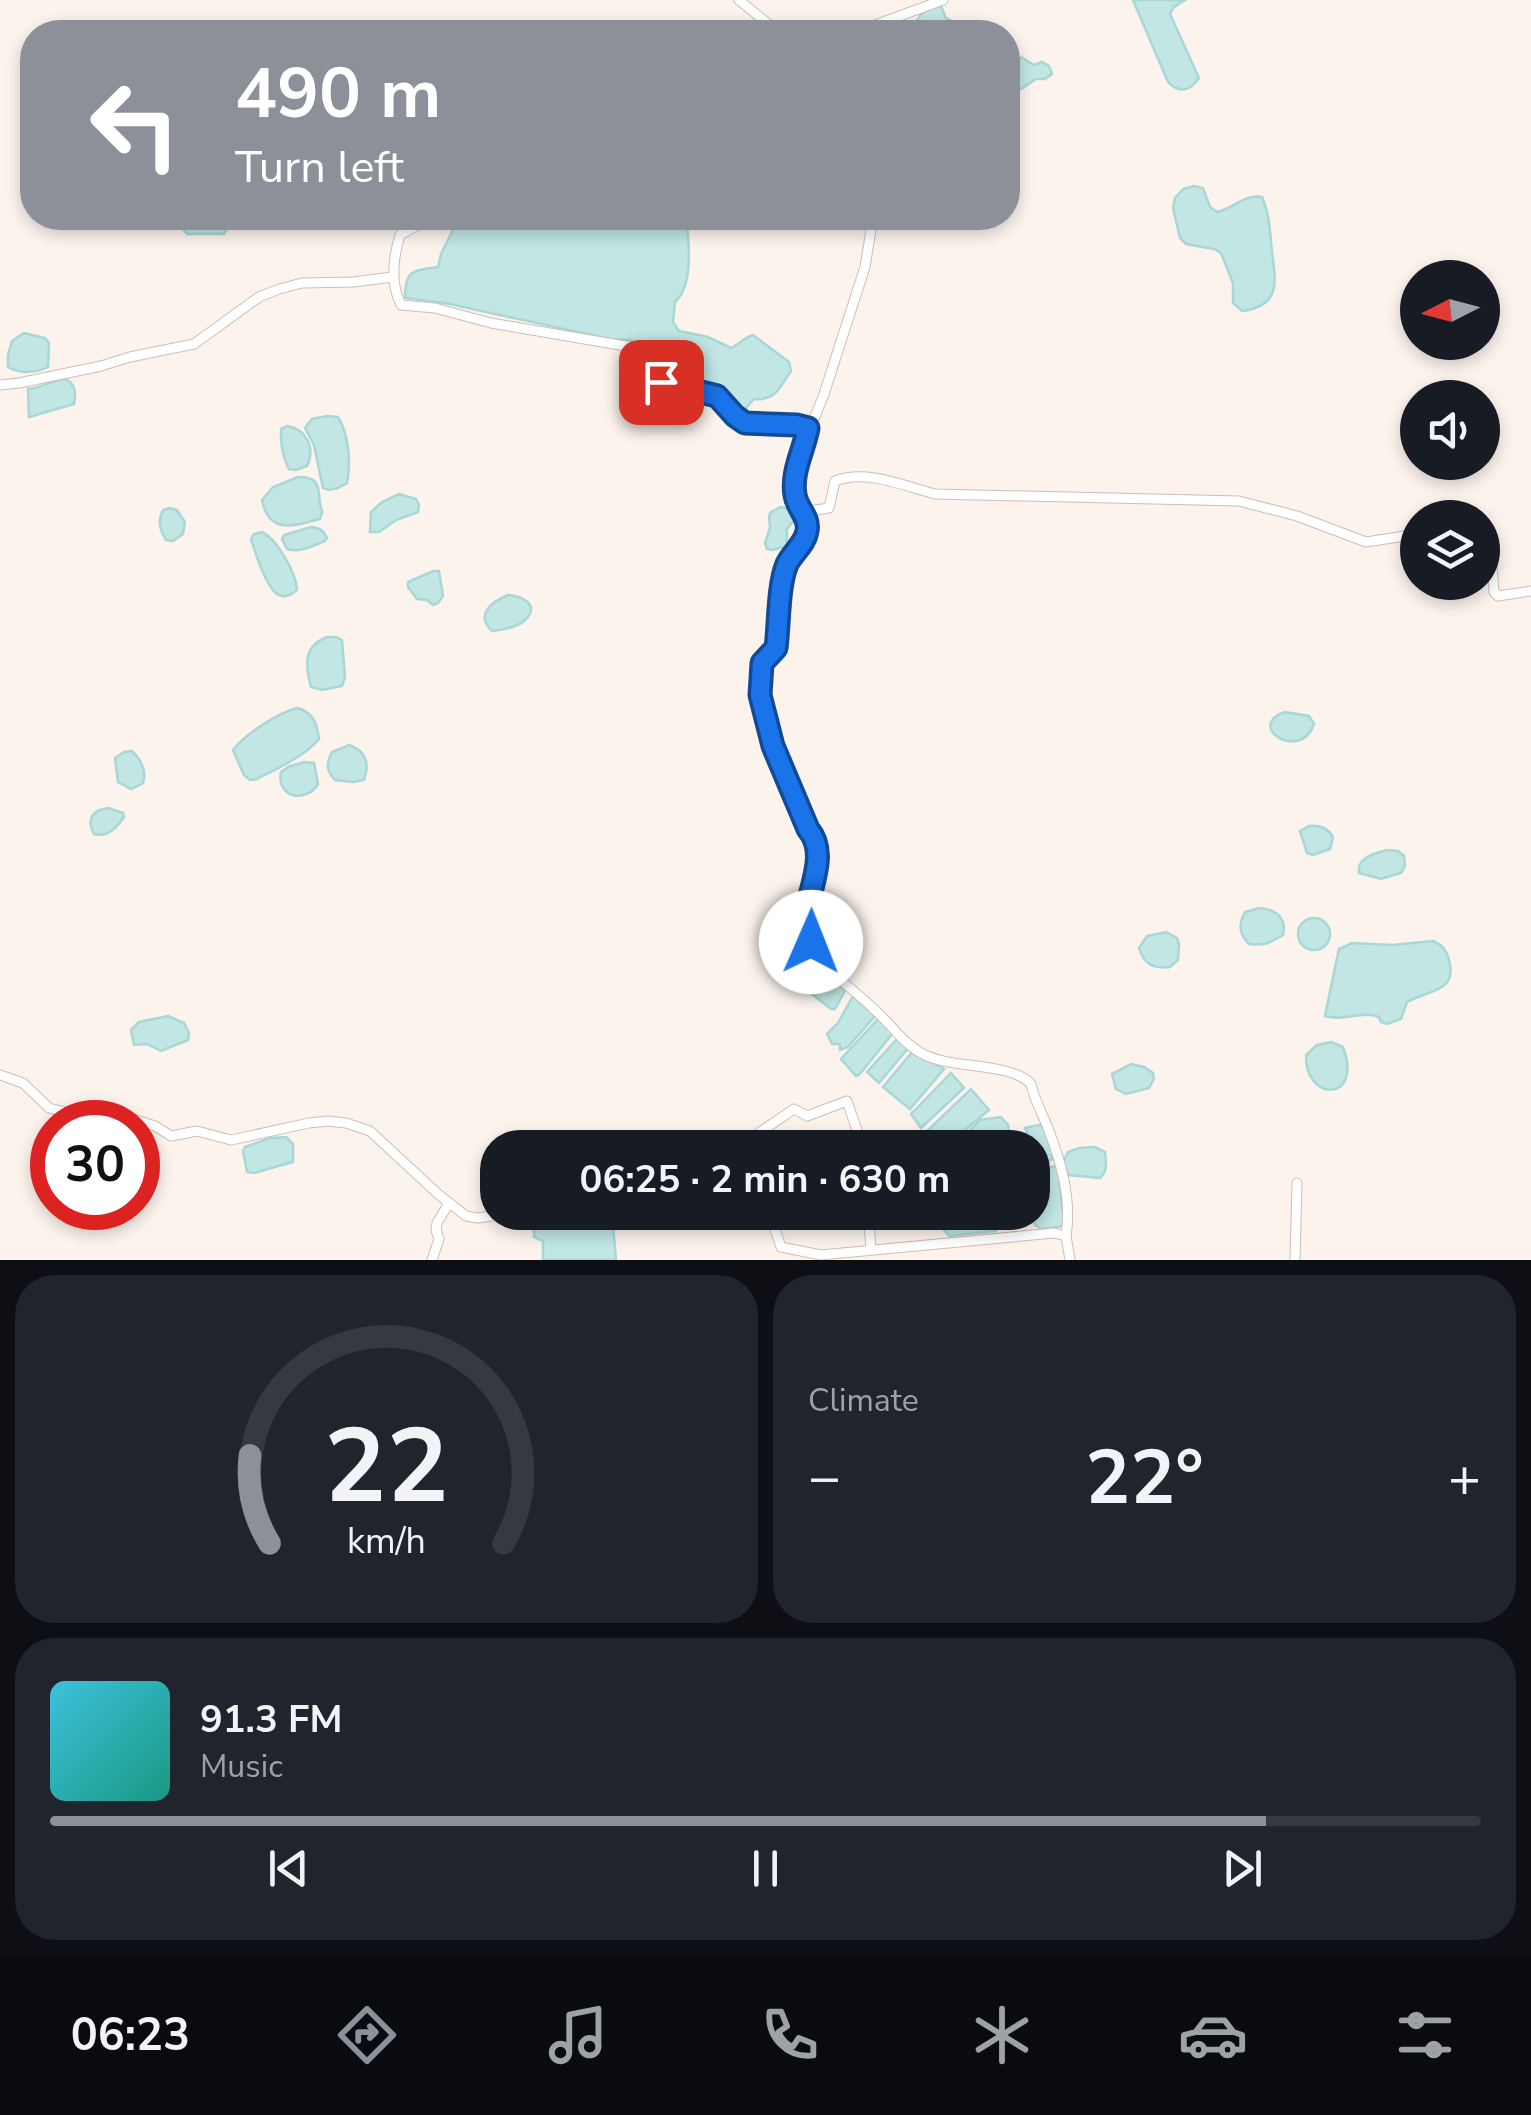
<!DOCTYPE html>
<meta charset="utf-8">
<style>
body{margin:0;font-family:"Nunito Sans",sans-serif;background:#20242c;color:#f1f3f6;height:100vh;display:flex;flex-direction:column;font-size:38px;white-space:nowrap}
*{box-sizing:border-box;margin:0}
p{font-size:32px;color:#9ea1a6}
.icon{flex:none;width:55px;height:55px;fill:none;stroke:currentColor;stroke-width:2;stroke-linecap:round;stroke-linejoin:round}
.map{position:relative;height:1260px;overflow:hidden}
.panel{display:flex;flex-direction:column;gap:15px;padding:15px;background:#0d0f14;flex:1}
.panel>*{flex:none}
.guide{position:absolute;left:20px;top:20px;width:1000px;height:210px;border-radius:40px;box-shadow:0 5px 15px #0003;background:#8c9099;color:#fff;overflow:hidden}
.needle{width:65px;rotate:264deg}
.controls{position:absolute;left:1400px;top:260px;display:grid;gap:20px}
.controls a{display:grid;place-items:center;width:100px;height:100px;border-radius:50%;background:#171b24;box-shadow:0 5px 15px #0003;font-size:50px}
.speed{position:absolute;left:30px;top:1100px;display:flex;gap:20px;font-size:50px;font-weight:700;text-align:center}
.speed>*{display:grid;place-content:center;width:130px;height:130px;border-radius:50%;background:#171b24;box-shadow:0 5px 15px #0003;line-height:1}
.speed .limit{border:15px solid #d22;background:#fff;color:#111}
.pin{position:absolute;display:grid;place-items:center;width:85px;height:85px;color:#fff;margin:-42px;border-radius:20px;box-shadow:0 5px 15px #0006}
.me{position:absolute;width:110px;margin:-55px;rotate:1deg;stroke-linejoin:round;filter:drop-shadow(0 0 8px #0008)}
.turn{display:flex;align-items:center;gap:35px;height:210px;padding:0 50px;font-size:45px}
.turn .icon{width:130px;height:130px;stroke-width:2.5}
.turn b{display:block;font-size:70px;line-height:85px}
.big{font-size:75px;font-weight:700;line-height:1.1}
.panel .card{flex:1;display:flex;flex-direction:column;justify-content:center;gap:15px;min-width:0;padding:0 35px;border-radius:40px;background:#20242c}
.panel .dial{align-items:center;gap:0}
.dial svg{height:260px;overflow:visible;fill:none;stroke:#363941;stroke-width:7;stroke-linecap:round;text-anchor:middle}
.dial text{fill:#f1f3f6;stroke:none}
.song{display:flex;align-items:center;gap:30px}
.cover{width:120px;height:120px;border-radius:15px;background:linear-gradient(135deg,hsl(190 70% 55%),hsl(170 70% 35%))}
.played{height:10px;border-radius:5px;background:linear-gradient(90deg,#8c9099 85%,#363941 85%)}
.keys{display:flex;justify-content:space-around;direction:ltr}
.heat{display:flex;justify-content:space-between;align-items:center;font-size:55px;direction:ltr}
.panel .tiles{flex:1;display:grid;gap:15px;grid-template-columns:1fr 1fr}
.card:last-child{grid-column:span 2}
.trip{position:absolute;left:480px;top:1130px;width:570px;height:100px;border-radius:40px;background:#171b24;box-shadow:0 5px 15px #0003;font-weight:700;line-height:100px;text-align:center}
.tab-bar{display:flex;height:160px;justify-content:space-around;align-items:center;background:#090b0e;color:#9ea1a6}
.tab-bar .icon{width:70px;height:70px}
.tab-bar .current{color:#8c9099}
.tab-bar b{font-size:45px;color:#f1f3f6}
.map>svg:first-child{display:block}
.water{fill:#c1e6e4;stroke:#a8d7d6;stroke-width:2.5}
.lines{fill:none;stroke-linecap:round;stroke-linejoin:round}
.minor-casing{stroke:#d1bcb4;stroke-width:11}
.minor{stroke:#fff;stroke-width:9}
.route-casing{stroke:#114b97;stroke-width:25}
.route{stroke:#1a73e8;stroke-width:18}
</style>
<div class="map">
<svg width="1531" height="1260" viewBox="0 0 1531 1260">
<rect width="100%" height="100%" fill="#fcf3ed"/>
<g class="water">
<path d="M 1133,0 L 1185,0 L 1174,7 L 1170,14 L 1199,78 C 1190,91 1180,94 1168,82 Z"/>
<path d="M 941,6 L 946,18 L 954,22 L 955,32 L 920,32 L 916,22 C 922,11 929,7 941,6 Z"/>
<path d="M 1021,57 L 1034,65 L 1042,62 L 1049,66 L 1052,74 L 1045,79 L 1036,79 L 1021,89 L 1013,86 L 1008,82 L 1008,72 Z"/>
<path d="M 1194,186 L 1203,188 L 1210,207 L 1217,212 C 1235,208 1243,194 1262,197 C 1270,215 1270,234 1272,252 C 1276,282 1281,306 1242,311 L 1233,303 L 1233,283 L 1221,253 L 1214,249 L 1186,244 L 1180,238 L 1173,208 L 1175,198 L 1183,189 Z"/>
<path d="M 181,218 L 229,218 L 229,226 L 224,234 L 187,234 L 181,227 Z"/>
<path d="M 459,218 L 686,218 C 689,241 694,285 675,302 L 673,322 L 679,331 L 708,337 L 731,348 C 739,344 745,337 753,335 L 789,362 L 791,371 C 780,387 776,401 754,399 L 740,415 C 733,409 731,402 724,396 C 712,385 662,374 644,372 L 637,358 L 636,344 L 631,340 L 610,339 L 445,303 L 405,298 C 405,269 413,271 438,267 L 441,254 Z"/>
<path d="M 24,333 L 45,338 L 49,343 L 48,367 C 36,373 19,374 8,367 L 8,355 L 12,341 Z"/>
<path d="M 65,379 C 76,384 76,393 74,404 L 29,417 L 28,389 C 42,388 51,380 65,379 Z"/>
<path d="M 327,416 L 338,417 C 349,435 351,462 347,483 L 338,488 L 329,490 L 323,488 L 314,445 L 305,428 L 312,419 Z"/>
<path d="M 287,426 C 306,429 316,448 307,466 L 296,470 L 289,469 C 283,458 280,442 281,429 Z"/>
<path d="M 298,477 C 320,477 318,486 320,503 C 322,517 324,506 320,519 C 294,526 269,535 262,500 L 273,487 Z"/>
<path d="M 399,494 L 416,499 L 419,505 L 418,512 L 396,520 L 379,532 L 370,532 L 371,512 L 382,502 Z"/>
<path d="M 781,507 L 795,510 L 796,518 L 787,529 L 787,546 L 773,550 L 767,549 L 765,543 L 770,528 L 769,516 L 771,512 Z"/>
<path d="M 169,508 L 177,510 L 185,522 L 183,534 L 173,541 L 166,540 C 160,530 157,521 163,510 Z"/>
<path d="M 311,527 C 320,528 323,530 327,538 L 325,541 C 313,546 300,553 287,549 L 282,539 L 284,535 Z"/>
<path d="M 262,532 C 277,539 296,573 297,590 C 293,593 289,597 282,596 C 268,595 255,552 251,539 L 254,534 Z"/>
<path d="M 433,571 L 439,571 L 443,596 L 438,603 L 433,605 L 427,600 L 417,599 L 408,587 L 408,582 Z"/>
<path d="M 508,595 C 522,596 541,605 525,620 C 517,628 502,630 492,631 C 475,615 491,602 508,595 Z"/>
<path d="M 327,637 L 336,637 L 342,640 L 345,677 L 342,686 L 322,690 L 311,687 C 305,666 303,646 327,637 Z"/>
<path d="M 297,708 C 313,712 317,723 319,739 C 305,756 278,768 257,779 L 250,780 L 244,775 L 233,750 C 245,734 278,713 297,708 Z"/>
<path d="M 1285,712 L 1309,716 L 1314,724 C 1301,763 1244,726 1285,712 Z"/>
<path d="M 349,745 C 366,751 370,764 364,780 L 353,782 L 335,780 C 326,771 326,763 332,752 Z"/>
<path d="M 132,751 C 141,760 147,771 143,783 L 131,789 L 118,782 L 115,758 L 124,752 Z"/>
<path d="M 304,762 L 314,763 L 318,784 C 307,803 276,799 281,772 L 288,767 Z"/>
<path d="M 108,808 L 123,813 L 124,817 C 117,827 108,838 94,834 C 86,819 92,810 108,808 Z"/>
<path d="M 1309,826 C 1320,825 1328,828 1333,837 L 1330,849 L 1313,855 L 1307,853 L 1300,831 Z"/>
<path d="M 1387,850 L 1398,851 L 1404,856 L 1405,866 L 1401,873 L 1381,879 L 1359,873 C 1356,858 1375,853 1387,850 Z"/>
<path d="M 1259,908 C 1275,909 1287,917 1283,935 C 1270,943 1264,946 1249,944 C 1239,933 1238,925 1245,912 Z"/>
<circle cx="1314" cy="934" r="16"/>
<path d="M 1166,932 L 1177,938 L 1179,944 L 1178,960 L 1170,967 C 1152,969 1144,964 1139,948 L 1147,936 Z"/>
<path d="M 1433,941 C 1442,945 1446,949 1449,960 C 1458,993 1427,990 1407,1002 L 1401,1019 L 1387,1024 L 1381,1022 L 1379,1017 C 1362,1010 1343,1022 1325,1016 L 1337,958 L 1339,949 L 1352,943 L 1392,945 Z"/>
<path d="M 821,970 L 847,987 L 835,1009 L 831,1009 L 803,987 L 808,973 Z"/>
<path d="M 853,996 L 875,1016 L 848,1047 L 840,1050 L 840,1044 L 832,1044 L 827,1034 L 838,1023 Z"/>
<path d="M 168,1016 L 184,1023 L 189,1033 L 188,1040 L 161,1051 L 147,1044 L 134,1045 L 131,1030 L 139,1022 Z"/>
<path d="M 879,1018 L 893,1033 L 859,1075 L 856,1076 L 841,1059 Z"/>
<path d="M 898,1038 L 909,1047 L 879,1083 L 867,1072 Z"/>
<path d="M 1331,1042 L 1343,1047 C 1364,1102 1305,1103 1306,1055 L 1317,1045 Z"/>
<path d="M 914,1050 L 944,1069 L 910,1109 L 883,1087 Z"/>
<path d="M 1131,1064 L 1144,1067 L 1153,1073 L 1154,1079 L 1149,1088 L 1126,1094 L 1116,1089 L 1112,1074 Z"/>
<path d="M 951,1073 L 964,1088 L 921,1128 L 911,1114 Z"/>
<path d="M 971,1089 L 989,1110 L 944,1147 C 933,1148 931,1140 927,1131 Z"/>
<path d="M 1001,1117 L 1008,1125 L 1009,1133 C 999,1149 983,1148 965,1147 L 963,1137 L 980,1120 Z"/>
<path d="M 1039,1125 L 1047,1128 L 1054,1151 L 1052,1155 L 1053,1159 L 1033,1166 L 1032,1148 L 1025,1147 L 1024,1138 L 1027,1132 L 1025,1128 Z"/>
<path d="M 286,1137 L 293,1144 L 293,1162 L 254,1173 L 247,1172 L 243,1151 L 245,1147 L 270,1138 Z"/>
<path d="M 1095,1147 L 1105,1152 C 1106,1162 1108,1171 1100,1178 L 1068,1175 L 1063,1162 L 1068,1152 L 1079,1148 Z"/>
<path d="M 1058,1165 L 1062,1207 L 1066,1222 L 1063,1226 L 1041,1229 L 1035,1225 L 1034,1221 L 1038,1214 L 1034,1172 Z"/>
<path d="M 534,1213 L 612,1213 L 616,1260 L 543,1260 L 543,1241 L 534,1237 Z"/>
<path d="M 942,1213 L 992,1213 L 996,1231 L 949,1236 L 943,1229 Z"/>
</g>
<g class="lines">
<defs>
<g id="minor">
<path d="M 739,0 L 778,32"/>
<path d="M 856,32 L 943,0"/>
<path d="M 430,218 L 400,235 C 393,258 390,283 401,305 L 435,308 L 491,323 L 631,347 L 633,374 L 717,397 L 735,416 L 745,423 L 796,425 L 809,428"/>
<path d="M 873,218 L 865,267 L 824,394 C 813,425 794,455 794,489 C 795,505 810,516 807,532 C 805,544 792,552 787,564 C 778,586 779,625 776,648 L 762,663 L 760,695 L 773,746 L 808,829 C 834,861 796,904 808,938 C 822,950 826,953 830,972 C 851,988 871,1005 889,1024 C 900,1036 910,1048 925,1055 C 953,1069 1010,1062 1031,1084 C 1034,1099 1042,1113 1048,1128 C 1061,1162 1072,1200 1066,1236"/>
<path d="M 0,385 L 19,383 L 101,366 L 130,357 L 194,344 L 259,297 L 279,289 L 302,283 L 353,282 L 393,277"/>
<path d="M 802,512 L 829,508 L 835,481 C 868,469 903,486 935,494 L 1239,501 L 1297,516 L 1366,542 L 1418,534"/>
<path d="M 1482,524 L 1489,528 L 1494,592 L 1498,596 L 1531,591"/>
<path d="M 0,1075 L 23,1083 L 49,1108 L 98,1120 L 130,1118 L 155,1126 L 171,1136 L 197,1131 L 231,1140 L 309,1123 L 328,1121 L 346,1123 L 370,1131 L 438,1194 L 466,1216 L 478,1218 L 518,1212"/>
<path d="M 743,1148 L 744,1143 L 794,1109 L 807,1116 L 847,1101 L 858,1133 L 860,1148"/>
<path d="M 769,1212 L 781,1247 L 821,1255 L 1054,1233 L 1066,1236 L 1070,1260"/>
<path d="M 868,1212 L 871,1249"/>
<path d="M 432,1260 L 439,1239 L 436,1230 L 437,1223 L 449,1203"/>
<path d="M 1295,1260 L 1297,1183"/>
</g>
</defs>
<use href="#minor" class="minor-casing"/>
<use href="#minor" class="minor"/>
</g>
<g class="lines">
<defs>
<path id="route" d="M 661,382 L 717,396 L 735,416 L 745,423 L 796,425 L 808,428 C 804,450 791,472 795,495 C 797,509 810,517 807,531 C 805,544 793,552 787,564 C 778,585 779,625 776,648 L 762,663 L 760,695 L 773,746 L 808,829 C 836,862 791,911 811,942"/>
</defs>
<use href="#route" class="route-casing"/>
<use href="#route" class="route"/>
</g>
</svg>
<div class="controls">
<a><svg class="needle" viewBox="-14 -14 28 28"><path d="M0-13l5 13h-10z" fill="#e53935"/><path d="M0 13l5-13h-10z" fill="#9ea1a6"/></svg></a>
<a><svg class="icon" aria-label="sound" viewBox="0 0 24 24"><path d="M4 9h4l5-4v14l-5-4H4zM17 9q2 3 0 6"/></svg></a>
<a><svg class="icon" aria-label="layers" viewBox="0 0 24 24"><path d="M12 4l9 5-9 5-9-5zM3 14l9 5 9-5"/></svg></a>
</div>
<div class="speed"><div class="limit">30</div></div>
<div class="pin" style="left:661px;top:382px;background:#d93025"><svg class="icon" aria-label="arrive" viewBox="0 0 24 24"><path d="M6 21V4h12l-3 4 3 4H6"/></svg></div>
<svg class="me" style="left:811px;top:942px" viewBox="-20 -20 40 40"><circle r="19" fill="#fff"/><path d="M0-13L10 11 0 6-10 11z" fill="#1a73e8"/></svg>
<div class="trip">06:25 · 2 min · 630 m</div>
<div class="guide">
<div class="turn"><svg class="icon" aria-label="left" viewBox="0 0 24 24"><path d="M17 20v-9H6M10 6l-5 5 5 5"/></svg><div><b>490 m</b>Turn left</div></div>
</div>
</div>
<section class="panel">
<div class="tiles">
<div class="card dial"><svg viewBox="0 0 100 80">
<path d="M14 69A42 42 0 1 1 86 69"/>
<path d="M14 69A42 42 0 0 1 8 42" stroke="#8c9099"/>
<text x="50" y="56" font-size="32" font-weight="700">22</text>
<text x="50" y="72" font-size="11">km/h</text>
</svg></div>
<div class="card"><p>Climate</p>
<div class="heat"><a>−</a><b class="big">22°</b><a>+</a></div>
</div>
<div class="card">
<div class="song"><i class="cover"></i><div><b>91.3 FM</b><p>Music</p></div></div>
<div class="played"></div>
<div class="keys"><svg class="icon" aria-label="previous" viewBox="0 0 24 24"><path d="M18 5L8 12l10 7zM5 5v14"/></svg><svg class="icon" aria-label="pause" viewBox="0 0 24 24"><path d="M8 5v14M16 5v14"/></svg><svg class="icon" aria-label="next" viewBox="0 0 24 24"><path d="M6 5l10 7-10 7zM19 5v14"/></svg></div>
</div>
</div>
</section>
<nav class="tab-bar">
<b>06:23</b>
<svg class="icon current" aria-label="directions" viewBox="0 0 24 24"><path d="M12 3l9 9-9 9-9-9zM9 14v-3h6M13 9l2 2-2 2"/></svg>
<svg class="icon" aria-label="music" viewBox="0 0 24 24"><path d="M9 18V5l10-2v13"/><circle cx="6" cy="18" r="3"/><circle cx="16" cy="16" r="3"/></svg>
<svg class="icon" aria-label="phone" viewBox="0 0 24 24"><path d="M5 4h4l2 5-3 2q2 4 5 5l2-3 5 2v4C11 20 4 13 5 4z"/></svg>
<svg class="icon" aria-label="climate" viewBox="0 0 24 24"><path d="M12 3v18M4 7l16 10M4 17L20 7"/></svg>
<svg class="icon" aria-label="car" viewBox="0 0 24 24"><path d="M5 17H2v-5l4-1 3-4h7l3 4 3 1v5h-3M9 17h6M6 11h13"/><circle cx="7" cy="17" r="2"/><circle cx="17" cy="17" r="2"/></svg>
<svg class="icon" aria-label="filters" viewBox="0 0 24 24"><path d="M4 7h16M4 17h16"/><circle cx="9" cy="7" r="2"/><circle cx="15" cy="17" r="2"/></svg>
</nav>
